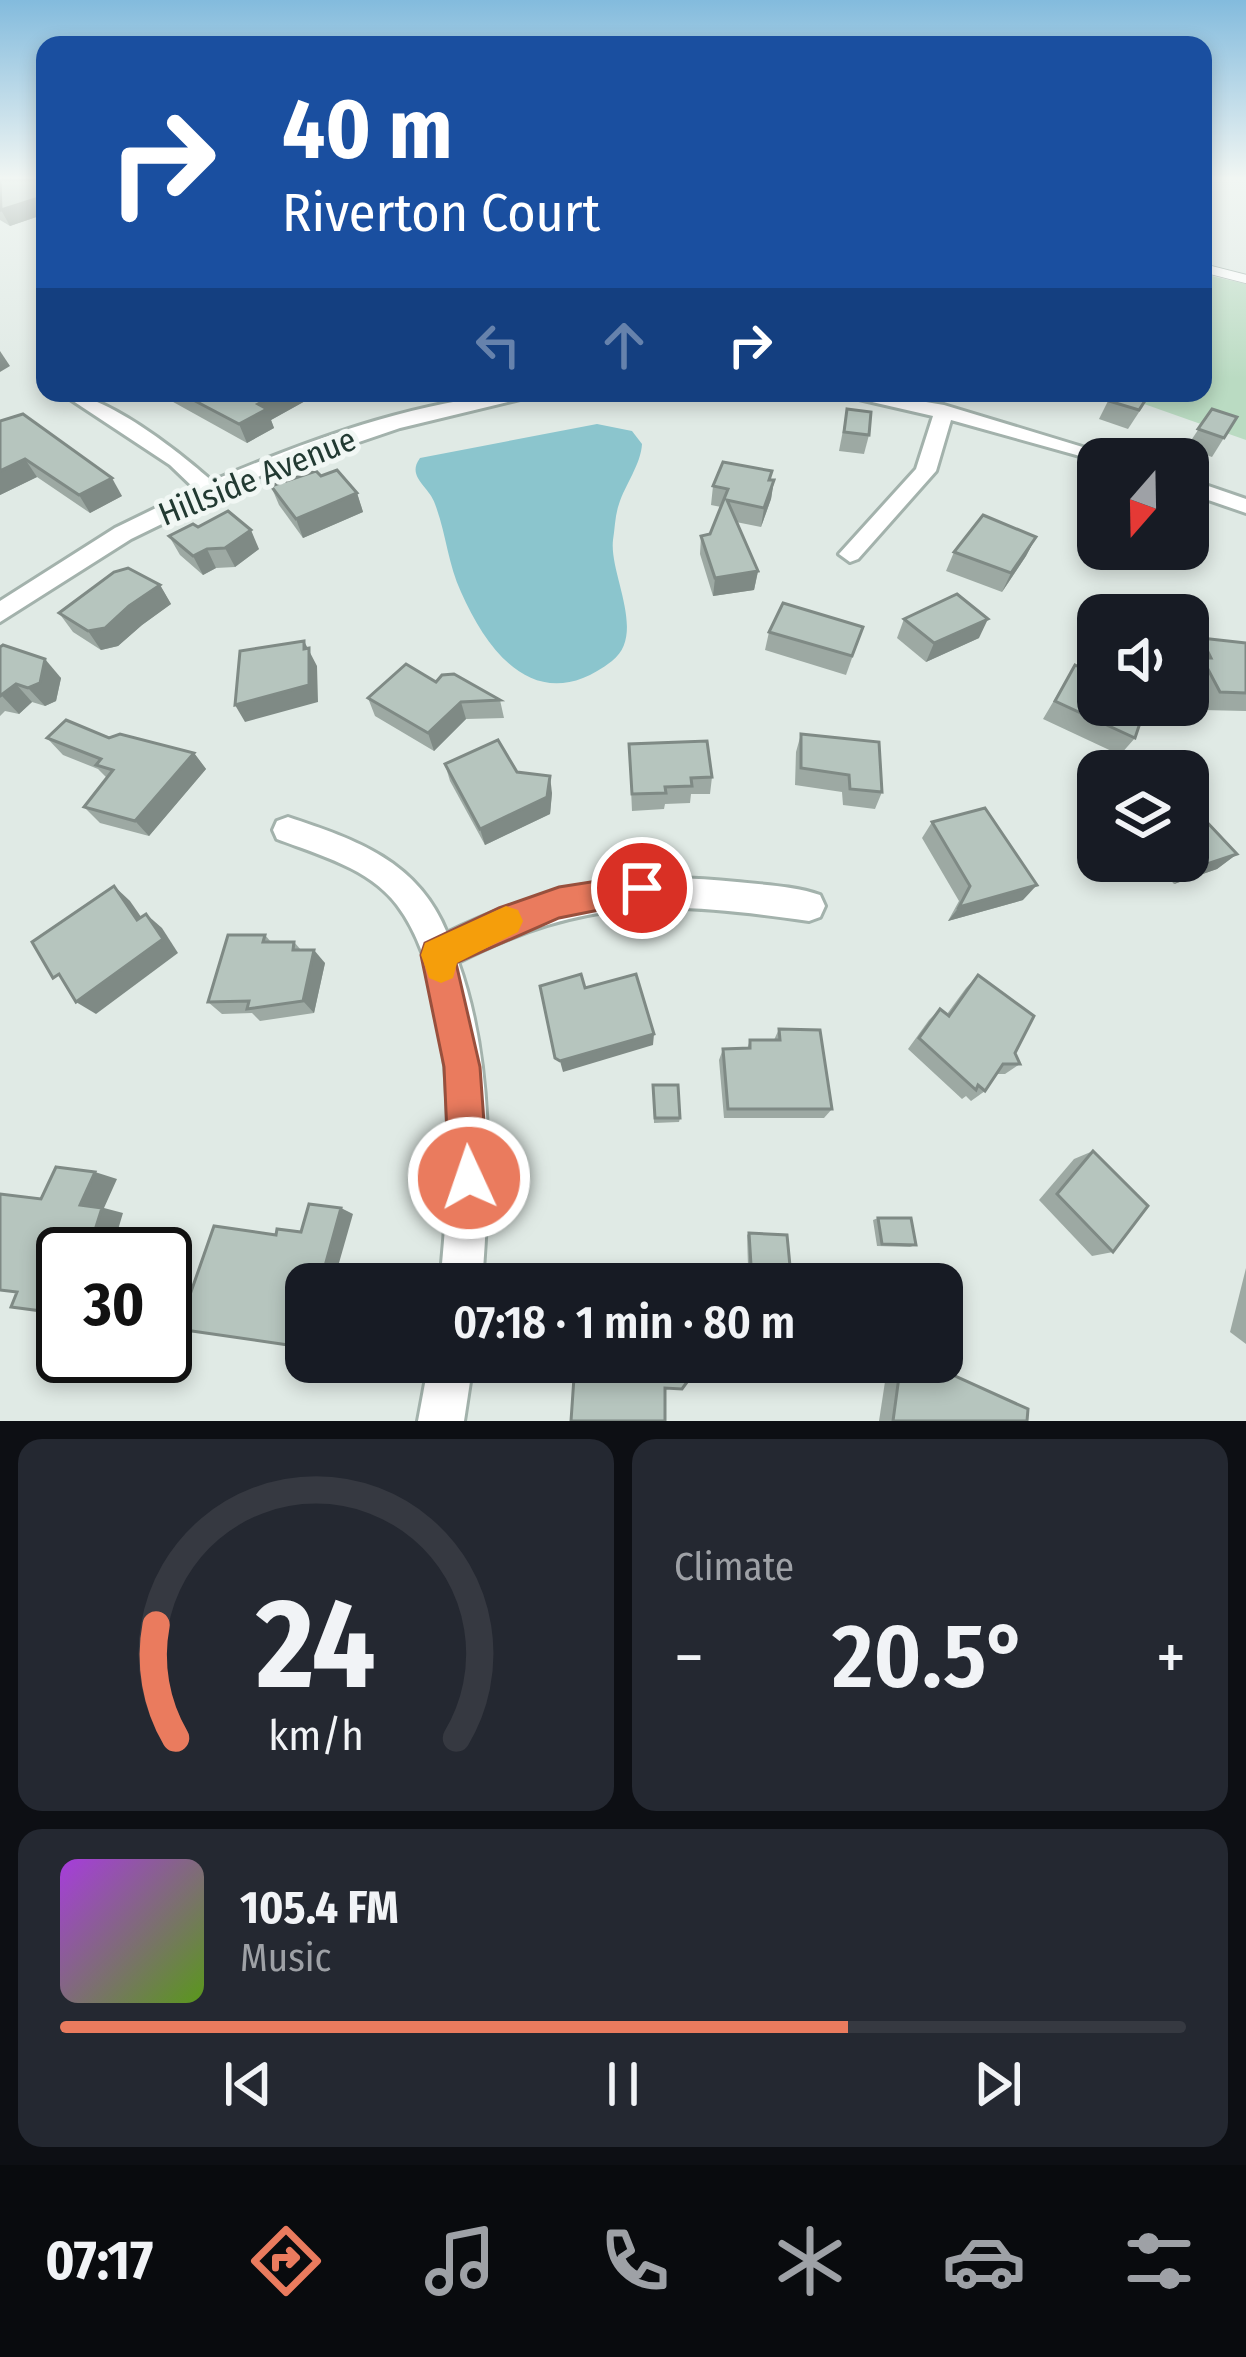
<!DOCTYPE html>
<meta charset="utf-8">
<style>
body{margin:0;font-family:"Fira Sans Condensed",sans-serif;background:#242831;color:#f1f3f6;height:100vh;display:flex;flex-direction:column;font-size:45px;white-space:nowrap}
*{box-sizing:border-box;margin:0}
p{font-size:39px;color:#9ea1a6}
.icon{flex:none;width:66px;height:66px;fill:none;stroke:currentColor;stroke-width:2;stroke-linecap:round;stroke-linejoin:round}
.map{position:relative;height:1421px;overflow:hidden}
.panel{display:flex;flex-direction:column;gap:18px;padding:18px;background:#0d0f14;flex:1}
.panel>*{flex:none}
.banner{position:absolute;left:36px;top:36px;width:1176px;height:366px;border-radius:24px;box-shadow:0 6px 18px #0003;background:#1a4fa0;color:#fff;overflow:hidden}
.needle{width:78px;rotate:200deg}
.fabs{position:absolute;left:1077px;top:438px;display:grid;gap:24px}
.fabs a{display:grid;place-items:center;width:132px;height:132px;border-radius:24px;background:#171b24;box-shadow:0 6px 18px #0003;font-size:60px}
.speed{position:absolute;left:36px;top:1227px;display:flex;gap:24px;font-size:60px;font-weight:700;text-align:center}
.speed>*{display:grid;place-content:center;width:156px;height:156px;border-radius:50%;background:#171b24;box-shadow:0 6px 18px #0003;line-height:1}
.speed .limit{border:6px solid #111;border-radius:18px;background:#fff;color:#111}
.pin{position:absolute;display:grid;place-items:center;width:102px;height:102px;color:#fff;margin:-51px;border:6px solid #fff;border-radius:50%;box-shadow:0 3px 12px #0007}
.me{position:absolute;width:132px;margin:-66px;rotate:357deg;stroke-linejoin:round;filter:drop-shadow(0 0 9px #0008)}
.turn{display:flex;align-items:center;gap:42px;height:252px;padding:0 48px;font-size:54px}
.turn .icon{width:156px;height:156px;stroke-width:2.5}
.turn b{display:block;font-size:84px;line-height:102px}
.lanes{display:flex;align-items:center;height:114px;padding:0 48px;background:#0003;justify-content:center;gap:60px;direction:ltr}
.lanes .off{opacity:.35}
.big{font-size:90px;font-weight:600;line-height:1.1}
.panel .tile{flex:1;display:flex;flex-direction:column;justify-content:center;gap:18px;min-width:0;padding:0 42px;border-radius:24px;background:#242831}
.panel .dial{align-items:center;gap:0}
.dial svg{height:312px;overflow:visible;fill:none;stroke:#363941;stroke-width:7;stroke-linecap:round;text-anchor:middle}
.dial text{fill:#f1f3f6;stroke:none}
.song{display:flex;align-items:center;gap:36px}
.cover{width:144px;height:144px;border-radius:18px;background:linear-gradient(135deg,hsl(280 70% 55%),hsl(90 70% 35%))}
.played{height:12px;border-radius:6px;background:linear-gradient(90deg,#ea7b5e 70%,#363941 70%)}
.keys{display:flex;justify-content:space-around;direction:ltr}
.heat{display:flex;justify-content:space-between;align-items:center;font-size:66px;direction:ltr}
.panel .tiles{flex:1;display:grid;gap:18px;grid-template-columns:1fr 1fr}
.tile:last-child{grid-column:span 2}
.trip{position:absolute;left:285px;top:1263px;width:678px;height:120px;border-radius:24px;background:#171b24;box-shadow:0 6px 18px #0003;font-weight:600;line-height:120px;text-align:center}
.dock{display:flex;height:192px;justify-content:space-around;align-items:center;background:#090b0e;color:#9ea1a6}
.dock .icon{width:84px;height:84px}
.dock .selected{color:#ea7b5e}
.dock b{font-size:54px;color:#f1f3f6}
.map>svg:first-child{display:block}
.green{fill:#badbc2}
.water{fill:#8bc5cd}
.lines{fill:none;stroke-linecap:round;stroke-linejoin:round}
.service-casing{stroke:#a3b2ac;stroke-width:10}
.minor-casing{stroke:#a3b2ac;stroke-width:6}
.service{stroke:#fff;stroke-width:8}
.minor{fill:#fff;fill-rule:evenodd}
.wall{fill:#9da9a3}
.shaded-wall{fill:#7f8a85}
.building{fill:#b6c5be;stroke:#7f8a85;stroke-width:3}
.route{fill:#ea7b5e;stroke:#98503d;stroke-width:3}
.slow{fill:#f59e0b}
.labels{text-anchor:middle;stroke-width:10;stroke-linejoin:round;paint-order:stroke}
.far-street-label{font-size:33px;fill:#223a32;stroke:#f1f7f4}
</style>
<div class="map">
<svg width="1246" height="1421" viewBox="0 0 1246 1421">
<rect width="100%" height="100%" fill="#e0eae5"/>
<path class="green" d="M 1203,274 L 1246,284 L 1246,440 L 1113,393 L 1203,393 Z"/>
<path class="water" d="M 597,424 L 632,431 L 642,444 C 641,464 625,485 619,504 C 615,515 615,528 613,540 C 609,574 647,634 612,661 C 540,717 490,658 461,592 C 448,564 446,533 435,504 C 429,486 406,477 420,458 Z"/>
<g class="lines">
<defs>
<path id="service" d="M 1203,268 L 1246,279"/>
<g id="minor">
<path d="M 61,393 C 105,393 178,451 212,481 C 314,438 433,393 545,393 L 400,428 L 262,475 L 131,539 L 0,622 L 0,601 L 115,528 L 195,489 L 170,465 Z"/>
<path d="M 833,393 L 872,393 L 944,405 L 1122,459 L 1098,461 L 951,420 L 936,471 L 858,559 L 850,562 L 839,554 L 916,469 L 933,416 Z"/>
<path d="M 1188,479 L 1246,499 L 1246,513 L 1188,493 Z"/>
<path d="M 288,817 C 357,840 418,861 447,933 C 542,886 632,870 737,882 C 764,885 795,886 820,895 L 825,906 L 820,917 L 809,921 C 669,901 587,896 458,962 C 494,1062 490,1180 482,1284 L 440,1284 C 451,1182 461,989 397,905 C 369,868 319,855 277,839 L 273,830 L 277,821 Z"/>
<path d="M 429,1362 L 473,1362 L 464,1421 L 418,1421 Z"/>
</g>
</defs>
<use href="#service" class="service-casing"/>
<use href="#minor" class="minor-casing"/>
<use href="#service" class="service"/>
<use href="#minor" class="minor"/>
</g>
<g class="wall">
<path d="M 0,180 L 45,180 L 45,214 L 10,226 L 0,220 Z"/>
<path d="M 157,393 L 305,393 L 307,400 L 271,420 L 274,428 L 247,443 Z"/>
<path d="M 1112,393 L 1143,406 L 1128,429 L 1099,419 Z"/>
<path d="M 847,409 L 869,435 L 864,454 L 839,451 Z"/>
<path d="M 1212,409 L 1237,417 L 1212,457 L 1186,448 Z"/>
<path d="M 0,421 L 122,496 L 90,513 L 37,477 L 0,495 Z"/>
<path d="M 321,476 L 357,493 L 363,512 L 303,538 L 279,505 L 271,486 Z"/>
<path d="M 770,480 L 774,480 L 771,499 L 761,527 L 736,522 L 758,571 L 754,590 L 713,596 L 700,554 L 701,536 L 710,534 L 721,507 L 711,505 L 713,486 Z"/>
<path d="M 198,527 L 259,549 L 235,567 L 216,568 L 203,575 L 180,555 L 169,536 Z"/>
<path d="M 1036,537 L 1026,556 L 1002,592 L 946,571 L 954,552 Z"/>
<path d="M 160,585 L 171,604 L 142,625 L 118,646 L 101,650 L 73,632 L 59,613 Z"/>
<path d="M 904,619 L 979,638 L 926,662 L 897,638 Z"/>
<path d="M 863,627 L 846,675 L 765,650 L 769,632 Z"/>
<path d="M 1201,638 L 1246,643 L 1246,711 L 1203,710 L 1188,679 L 1188,674 L 1192,669 L 1188,661 L 1188,654 Z"/>
<path d="M 0,647 L 61,678 L 56,701 L 45,706 L 32,702 L 19,714 L 5,711 L 0,716 Z"/>
<path d="M 1075,665 L 1095,674 L 1098,670 L 1135,738 L 1120,755 L 1043,719 Z"/>
<path d="M 436,682 L 500,700 L 504,718 L 466,719 L 434,751 L 375,716 L 368,698 Z"/>
<path d="M 801,734 L 882,792 L 875,809 L 843,805 L 842,792 L 795,785 L 796,752 Z"/>
<path d="M 47,738 L 109,738 L 194,753 L 206,769 L 149,836 L 100,823 L 84,807 L 107,778 L 98,769 L 63,755 Z"/>
<path d="M 629,744 L 712,777 L 710,794 L 691,794 L 690,803 L 665,804 L 664,809 L 632,811 Z"/>
<path d="M 445,764 L 517,772 L 552,793 L 550,814 L 485,845 L 450,781 Z"/>
<path d="M 932,822 L 1023,900 L 948,921 L 959,901 L 922,838 Z"/>
<path d="M 1237,854 L 1217,869 L 1174,884 L 1153,861 L 1188,861 Z"/>
<path d="M 265,935 L 271,942 L 294,942 L 301,950 L 325,963 L 314,1013 L 260,1021 L 252,1013 L 222,1014 L 208,1002 Z"/>
<path d="M 978,975 L 1020,1064 L 1005,1074 L 996,1074 L 985,1091 L 971,1101 L 966,1096 L 962,1099 L 908,1049 L 929,1020 L 940,1009 L 947,1014 L 966,988 Z"/>
<path d="M 779,1029 L 832,1109 L 824,1118 L 724,1118 L 719,1060 L 723,1049 L 747,1049 L 750,1040 L 774,1040 Z"/>
<path d="M 653,1090 L 680,1118 L 679,1122 L 654,1123 Z"/>
<path d="M 1093,1151 L 1113,1252 L 1092,1256 L 1039,1200 L 1074,1159 Z"/>
<path d="M 878,1218 L 916,1245 L 910,1247 L 877,1246 L 873,1220 Z"/>
<path d="M 749,1233 L 790,1266 L 786,1268 L 748,1267 L 747,1235 Z"/>
<path d="M 1246,1268 L 1246,1344 L 1230,1332 Z"/>
<path d="M 888,1362 L 924,1362 L 1027,1421 L 879,1421 Z"/>
</g>
<g class="shaded-wall">
<path d="M 45,196 L 45,214 L 10,226 L 1,210 Z"/>
<path d="M 0,351 L 10,366 L 0,372 Z"/>
<path d="M 279,393 L 305,393 L 307,400 L 271,420 L 274,428 L 247,443 L 239,424 L 258,404 Z"/>
<path d="M 25,459 L 37,477 L 0,495 L 0,471 Z"/>
<path d="M 112,478 L 122,496 L 90,513 L 79,495 Z"/>
<path d="M 774,480 L 771,499 L 761,527 L 764,508 Z"/>
<path d="M 357,493 L 363,512 L 303,538 L 296,519 Z"/>
<path d="M 251,530 L 259,549 L 235,567 L 225,548 Z"/>
<path d="M 1036,537 L 1026,556 L 1002,592 L 1011,573 Z"/>
<path d="M 207,549 L 216,568 L 203,575 L 193,556 Z"/>
<path d="M 758,571 L 754,590 L 713,596 L 715,578 Z"/>
<path d="M 160,585 L 171,604 L 142,625 L 118,646 L 101,650 L 88,631 L 129,606 Z"/>
<path d="M 988,619 L 979,638 L 926,662 L 934,643 Z"/>
<path d="M 304,641 L 317,666 L 318,702 L 245,722 L 235,705 L 304,649 Z"/>
<path d="M 45,659 L 61,678 L 56,701 L 45,706 L 28,688 Z"/>
<path d="M 16,684 L 32,702 L 19,714 L 2,696 Z"/>
<path d="M 461,702 L 466,719 L 434,751 L 428,733 Z"/>
<path d="M 194,753 L 206,769 L 149,836 L 135,821 Z"/>
<path d="M 550,776 L 552,793 L 550,814 L 485,845 L 480,829 Z"/>
<path d="M 1237,854 L 1217,869 L 1174,884 L 1192,869 Z"/>
<path d="M 1037,885 L 1023,900 L 948,921 L 959,907 Z"/>
<path d="M 114,886 L 130,901 L 153,934 L 137,920 Z"/>
<path d="M 146,914 L 162,928 L 178,953 L 96,1014 L 76,1002 Z"/>
<path d="M 314,950 L 325,963 L 314,1013 L 303,1001 Z"/>
<path d="M 654,1034 L 653,1045 L 563,1072 L 560,1061 Z"/>
<path d="M 95,1172 L 117,1179 L 104,1208 L 123,1213 L 111,1253 L 82,1254 L 80,1205 Z"/>
<path d="M 341,1208 L 353,1214 L 333,1284 L 320,1284 Z"/>
</g>
<g class="building">
<path d="M 0,180 L 45,180 L 45,196 L 1,210 Z"/>
<path d="M 180,393 L 279,393 L 258,404 L 267,409 L 239,424 Z"/>
<path d="M 1112,393 L 1150,393 L 1139,410 L 1109,401 Z"/>
<path d="M 847,409 L 871,412 L 869,435 L 844,432 Z"/>
<path d="M 1212,409 L 1237,417 L 1224,438 L 1198,429 Z"/>
<path d="M 23,414 L 112,478 L 79,495 L 25,459 L 0,471 L 0,421 Z"/>
<path d="M 723,462 L 772,471 L 769,480 L 774,480 L 764,508 L 727,500 L 758,571 L 715,578 L 701,536 L 710,534 L 728,489 L 713,486 Z"/>
<path d="M 337,470 L 357,493 L 296,519 L 271,486 L 316,471 L 321,476 Z"/>
<path d="M 1188,504 L 1196,507 L 1188,523 Z"/>
<path d="M 228,511 L 251,530 L 225,548 L 207,549 L 193,556 L 169,536 L 193,524 L 198,527 Z"/>
<path d="M 983,515 L 1036,537 L 1011,573 L 954,552 Z"/>
<path d="M 128,568 L 160,585 L 129,606 L 105,628 L 88,631 L 59,613 L 114,572 Z"/>
<path d="M 957,594 L 988,619 L 934,643 L 904,619 Z"/>
<path d="M 783,603 L 863,627 L 852,656 L 769,632 Z"/>
<path d="M 1201,638 L 1246,643 L 1246,693 L 1220,692 L 1202,658 L 1211,658 Z"/>
<path d="M 304,641 L 304,649 L 309,648 L 309,685 L 235,705 L 240,651 Z"/>
<path d="M 3,645 L 45,659 L 40,683 L 28,688 L 16,684 L 0,696 L 0,647 Z"/>
<path d="M 406,664 L 436,682 L 442,675 L 454,674 L 500,700 L 461,702 L 428,733 L 368,698 Z"/>
<path d="M 1075,665 L 1096,675 L 1098,672 L 1098,705 L 1146,705 L 1135,738 L 1055,701 Z"/>
<path d="M 66,720 L 109,738 L 120,734 L 194,753 L 135,821 L 84,807 L 113,770 L 96,765 L 101,759 L 47,738 Z"/>
<path d="M 801,734 L 879,742 L 882,792 L 850,789 L 849,775 L 801,768 Z"/>
<path d="M 498,740 L 517,772 L 550,776 L 547,797 L 480,829 L 445,764 Z"/>
<path d="M 707,741 L 712,777 L 691,778 L 692,786 L 665,787 L 666,793 L 632,794 L 629,744 Z"/>
<path d="M 1188,802 L 1237,854 L 1192,869 L 1185,861 L 1188,861 Z"/>
<path d="M 985,808 L 1037,885 L 959,907 L 970,886 L 932,822 Z"/>
<path d="M 114,886 L 137,920 L 146,914 L 163,939 L 76,1002 L 59,974 L 53,978 L 32,942 Z"/>
<path d="M 228,935 L 265,935 L 263,942 L 294,942 L 293,950 L 314,950 L 303,1001 L 247,1009 L 249,1001 L 208,1002 Z"/>
<path d="M 581,974 L 585,988 L 636,974 L 654,1034 L 560,1061 L 555,1058 L 540,986 Z"/>
<path d="M 978,975 L 1034,1016 L 1015,1053 L 1020,1064 L 1003,1064 L 985,1091 L 978,1085 L 976,1090 L 919,1038 L 940,1009 L 949,1016 Z"/>
<path d="M 779,1029 L 820,1030 L 832,1109 L 728,1109 L 723,1049 L 750,1048 L 750,1040 L 780,1040 Z"/>
<path d="M 653,1085 L 678,1085 L 680,1118 L 655,1118 Z"/>
<path d="M 1093,1151 L 1148,1206 L 1113,1252 L 1057,1194 Z"/>
<path d="M 56,1167 L 95,1172 L 80,1205 L 102,1208 L 89,1249 L 85,1248 L 82,1254 L 63,1254 L 63,1298 L 57,1313 L 11,1307 L 17,1292 L 0,1290 L 0,1194 L 41,1199 Z"/>
<path d="M 309,1204 L 341,1208 L 320,1284 L 306,1284 L 306,1333 L 302,1347 L 178,1329 L 214,1226 L 276,1235 L 277,1229 L 301,1232 Z"/>
<path d="M 878,1218 L 911,1218 L 916,1245 L 882,1244 Z"/>
<path d="M 749,1233 L 787,1235 L 790,1266 L 751,1265 Z"/>
<path d="M 600,1272 L 666,1276 L 666,1284 L 590,1284 L 590,1278 L 600,1278 Z"/>
<path d="M 586,1362 L 690,1362 L 690,1378 L 682,1389 L 665,1388 L 665,1421 L 571,1421 L 575,1363 L 586,1364 Z"/>
<path d="M 901,1362 L 924,1362 L 1028,1409 L 1027,1421 L 893,1421 Z"/>
</g>
<linearGradient id="sky" x2="0" y2="1"><stop stop-color="#83bbdd"/><stop offset="0.47" stop-color="#f1f6f3"/><stop offset="1" stop-color="#f1f6f3" stop-opacity="0"/></linearGradient>
<rect width="1246" height="379" fill="url(#sky)"/>
<path class="route" d="M 642,874 L 654,878 L 658,888 L 654,899 L 559,918 L 456,963 L 480,1067 L 488,1178 L 483,1192 L 469,1198 L 455,1192 L 449,1178 L 444,1067 L 421,955 L 425,943 L 499,908 L 559,887 Z"/>
<path class="slow" d="M 506,906 L 518,910 L 523,921 L 518,932 L 457,963 L 453,978 L 441,983 L 429,978 L 421,955 L 425,943 Z"/>
<g class="labels">
<g class="far-street-label">
<text transform="translate(257 476) rotate(-22)" y="12">Hillside Avenue</text>
</g>
</g>
</svg>
<div class="fabs">
<a><svg class="needle" viewBox="-14 -14 28 28"><path d="M0-13l5 13h-10z" fill="#e53935"/><path d="M0 13l5-13h-10z" fill="#9ea1a6"/></svg></a>
<a><svg class="icon" aria-label="sound" viewBox="0 0 24 24"><path d="M4 9h4l5-4v14l-5-4H4zM17 9q2 3 0 6"/></svg></a>
<a><svg class="icon" aria-label="layers" viewBox="0 0 24 24"><path d="M12 4l9 5-9 5-9-5zM3 14l9 5 9-5"/></svg></a>
</div>
<div class="speed"><div class="limit">30</div></div>
<div class="pin" style="left:642px;top:888px;background:#d93025"><svg class="icon" aria-label="arrive" viewBox="0 0 24 24"><path d="M6 21V4h12l-3 4 3 4H6"/></svg></div>
<svg class="me" style="left:469px;top:1178px" viewBox="-20 -20 40 40"><circle r="17" fill="#ea7b5e" stroke="#fff" stroke-width="3"/><path d="M0-11L8 9 0 5-8 9z" fill="#fff"/></svg>
<div class="trip">07:18 · 1 min · 80 m</div>
<div class="banner">
<div class="turn"><svg class="icon" aria-label="right" viewBox="0 0 24 24"><path d="M7 20v-9h11M14 6l5 5-5 5"/></svg><div><b>40 m</b>Riverton Court</div></div>
<div class="lanes"><svg class="icon off" aria-label="left" viewBox="0 0 24 24"><path d="M17 20v-9H6M10 6l-5 5 5 5"/></svg><svg class="icon off" aria-label="ahead" viewBox="0 0 24 24"><path d="M12 20V5M6 11l6-6 6 6"/></svg><svg class="icon" aria-label="right" viewBox="0 0 24 24"><path d="M7 20v-9h11M14 6l5 5-5 5"/></svg></div>
</div>
</div>
<section class="panel">
<div class="tiles">
<div class="tile dial"><svg viewBox="0 0 100 80">
<path d="M14 69A42 42 0 1 1 86 69"/>
<path d="M14 69A42 42 0 0 1 9 40" stroke="#ea7b5e"/>
<text x="50" y="56" font-size="32" font-weight="700">24</text>
<text x="50" y="72" font-size="11">km/h</text>
</svg></div>
<div class="tile"><p>Climate</p>
<div class="heat"><a>−</a><b class="big">20.5°</b><a>+</a></div>
</div>
<div class="tile">
<div class="song"><i class="cover"></i><div><b>105.4 FM</b><p>Music</p></div></div>
<div class="played"></div>
<div class="keys"><svg class="icon" aria-label="previous" viewBox="0 0 24 24"><path d="M18 5L8 12l10 7zM5 5v14"/></svg><svg class="icon" aria-label="pause" viewBox="0 0 24 24"><path d="M8 5v14M16 5v14"/></svg><svg class="icon" aria-label="next" viewBox="0 0 24 24"><path d="M6 5l10 7-10 7zM19 5v14"/></svg></div>
</div>
</div>
</section>
<nav class="dock">
<b>07:17</b>
<svg class="icon selected" aria-label="directions" viewBox="0 0 24 24"><path d="M12 3l9 9-9 9-9-9zM9 14v-3h6M13 9l2 2-2 2"/></svg>
<svg class="icon" aria-label="music" viewBox="0 0 24 24"><path d="M9 18V5l10-2v13"/><circle cx="6" cy="18" r="3"/><circle cx="16" cy="16" r="3"/></svg>
<svg class="icon" aria-label="phone" viewBox="0 0 24 24"><path d="M5 4h4l2 5-3 2q2 4 5 5l2-3 5 2v4C11 20 4 13 5 4z"/></svg>
<svg class="icon" aria-label="climate" viewBox="0 0 24 24"><path d="M12 3v18M4 7l16 10M4 17L20 7"/></svg>
<svg class="icon" aria-label="car" viewBox="0 0 24 24"><path d="M5 17H2v-5l4-1 3-4h7l3 4 3 1v5h-3M9 17h6M6 11h13"/><circle cx="7" cy="17" r="2"/><circle cx="17" cy="17" r="2"/></svg>
<svg class="icon" aria-label="filters" viewBox="0 0 24 24"><path d="M4 7h16M4 17h16"/><circle cx="9" cy="7" r="2"/><circle cx="15" cy="17" r="2"/></svg>
</nav>
